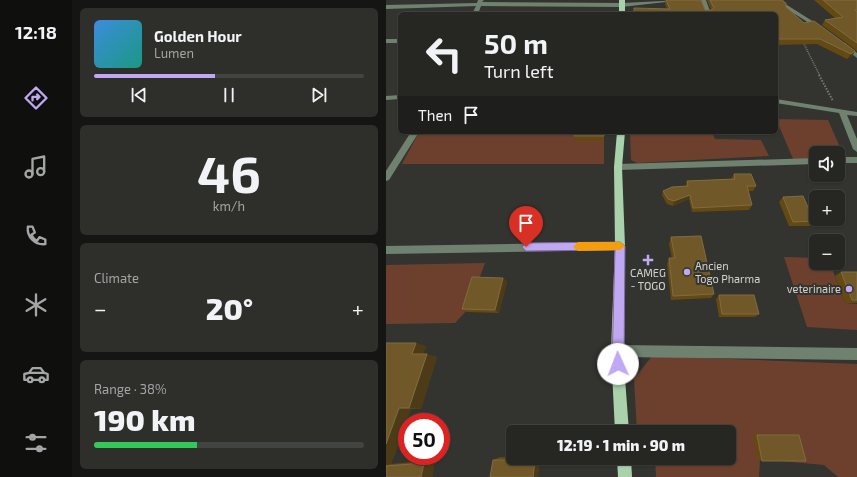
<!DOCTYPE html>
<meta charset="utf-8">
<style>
body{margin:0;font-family:"Exo 2",sans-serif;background:#2e2f2b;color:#f1f3f6;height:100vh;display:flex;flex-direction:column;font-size:15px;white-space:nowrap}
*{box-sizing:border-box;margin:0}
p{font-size:13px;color:#a4a5a6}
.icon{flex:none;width:22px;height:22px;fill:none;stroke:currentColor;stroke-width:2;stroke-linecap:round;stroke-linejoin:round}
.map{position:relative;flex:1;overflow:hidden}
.side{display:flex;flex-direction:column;gap:8px;padding:8px;background:#151513;width:314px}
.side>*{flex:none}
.top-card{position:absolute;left:12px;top:12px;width:380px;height:122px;border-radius:6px;box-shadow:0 1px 3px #0004,0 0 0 1px #424441;background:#262723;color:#f1f3f6;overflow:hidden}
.buttons{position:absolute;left:423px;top:146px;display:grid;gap:8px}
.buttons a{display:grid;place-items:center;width:36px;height:36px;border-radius:6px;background:#262723;box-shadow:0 1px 3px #0004,0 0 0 1px #424441;font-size:20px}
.speed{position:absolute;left:12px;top:413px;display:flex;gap:8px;font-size:20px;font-weight:700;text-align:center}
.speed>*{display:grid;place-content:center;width:52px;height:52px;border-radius:50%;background:#262723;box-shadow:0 1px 3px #0004,0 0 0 1px #424441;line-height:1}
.speed .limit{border:6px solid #d22;background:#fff;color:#111}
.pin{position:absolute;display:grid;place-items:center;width:34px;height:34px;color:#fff;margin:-41px -17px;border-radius:50% 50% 50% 0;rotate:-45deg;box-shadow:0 0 4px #0007}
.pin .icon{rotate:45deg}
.me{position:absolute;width:44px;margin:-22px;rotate:358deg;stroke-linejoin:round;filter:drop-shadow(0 0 3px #0008)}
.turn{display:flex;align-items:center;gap:14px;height:84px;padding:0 20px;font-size:18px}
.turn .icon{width:52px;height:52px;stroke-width:2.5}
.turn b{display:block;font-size:28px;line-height:34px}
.then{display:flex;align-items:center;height:38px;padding:0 20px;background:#0003;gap:8px;font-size:15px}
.big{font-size:30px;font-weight:800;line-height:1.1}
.side .card{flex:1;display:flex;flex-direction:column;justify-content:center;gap:6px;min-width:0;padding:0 14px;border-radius:6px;background:#2e2f2b}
.side .dial{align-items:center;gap:0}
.dial b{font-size:52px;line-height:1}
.song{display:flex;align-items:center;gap:12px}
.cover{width:48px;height:48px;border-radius:6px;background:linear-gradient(135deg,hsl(210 70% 55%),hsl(170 70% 35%))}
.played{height:4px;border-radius:2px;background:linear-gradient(90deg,#c1a8f3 45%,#424441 45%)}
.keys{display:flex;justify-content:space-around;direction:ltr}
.heat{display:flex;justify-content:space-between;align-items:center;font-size:22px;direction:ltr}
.charge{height:6px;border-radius:3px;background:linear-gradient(90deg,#34c759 38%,#424441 0)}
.trip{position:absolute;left:120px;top:425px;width:230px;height:40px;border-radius:6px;background:#262723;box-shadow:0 1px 3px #0004,0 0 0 1px #424441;font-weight:800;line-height:40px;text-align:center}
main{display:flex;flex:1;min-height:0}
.dock{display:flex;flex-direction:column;width:72px;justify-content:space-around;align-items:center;background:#0f100e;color:#a4a5a6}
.dock .icon{width:28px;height:28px}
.dock .selected{color:#c1a8f3}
.dock b{font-size:18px;color:#f1f3f6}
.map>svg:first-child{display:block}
.green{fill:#6d402e}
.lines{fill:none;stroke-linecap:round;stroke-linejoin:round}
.path-far1{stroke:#797a75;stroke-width:1.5;stroke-dasharray:1 1;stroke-linecap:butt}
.path{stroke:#797a75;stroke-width:2;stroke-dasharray:1.5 1.5;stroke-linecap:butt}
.minor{fill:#6f8270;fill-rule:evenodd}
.major{fill:#a9d1ab;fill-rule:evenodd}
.wall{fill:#654913}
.shaded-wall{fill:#4c3b16}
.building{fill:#715828;stroke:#806c42}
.route{fill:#c1a8f3;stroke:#7d6d9e}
.slow{fill:#f59e0b}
.poi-dot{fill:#c1a8f3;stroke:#33342f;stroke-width:1.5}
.labels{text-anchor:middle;stroke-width:4;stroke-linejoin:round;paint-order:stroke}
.poi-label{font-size:11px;fill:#d3d4d1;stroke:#33342f;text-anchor:start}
</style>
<main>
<nav class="dock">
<b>12:18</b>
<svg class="icon selected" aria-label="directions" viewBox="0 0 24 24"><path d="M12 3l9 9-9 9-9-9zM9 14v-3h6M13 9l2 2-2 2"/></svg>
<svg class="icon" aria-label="music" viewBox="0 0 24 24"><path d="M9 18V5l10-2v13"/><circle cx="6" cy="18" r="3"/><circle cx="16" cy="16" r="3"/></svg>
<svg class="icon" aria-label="phone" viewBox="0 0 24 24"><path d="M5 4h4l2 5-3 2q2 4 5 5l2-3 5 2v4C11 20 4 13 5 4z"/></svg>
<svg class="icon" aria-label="climate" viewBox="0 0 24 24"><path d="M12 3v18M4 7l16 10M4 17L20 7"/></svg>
<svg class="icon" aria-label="car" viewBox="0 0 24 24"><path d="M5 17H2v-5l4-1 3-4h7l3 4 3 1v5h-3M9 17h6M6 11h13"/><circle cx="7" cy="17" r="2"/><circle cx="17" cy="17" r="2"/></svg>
<svg class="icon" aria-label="filters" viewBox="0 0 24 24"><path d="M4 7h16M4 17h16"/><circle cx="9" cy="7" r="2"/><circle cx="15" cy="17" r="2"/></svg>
</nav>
<section class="side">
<div class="card">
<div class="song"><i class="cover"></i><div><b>Golden Hour</b><p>Lumen</p></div></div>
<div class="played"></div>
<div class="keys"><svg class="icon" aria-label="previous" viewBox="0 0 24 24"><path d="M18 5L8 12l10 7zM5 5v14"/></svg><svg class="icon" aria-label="pause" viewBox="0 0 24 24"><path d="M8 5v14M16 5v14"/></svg><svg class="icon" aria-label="next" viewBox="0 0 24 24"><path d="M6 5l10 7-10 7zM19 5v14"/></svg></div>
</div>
<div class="card dial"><b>46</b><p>km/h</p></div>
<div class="card"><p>Climate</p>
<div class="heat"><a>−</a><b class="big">20°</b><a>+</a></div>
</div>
<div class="card"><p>Range · 38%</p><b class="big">190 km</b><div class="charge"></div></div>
</section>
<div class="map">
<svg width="471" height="477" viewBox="0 0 471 477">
<rect width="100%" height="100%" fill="#33342f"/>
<g class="green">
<path d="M 390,119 L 442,120 L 460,161 L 452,161 L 452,153 L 430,153 L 430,161 L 408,161 Z"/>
<path d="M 33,132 L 190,132 L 190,141 L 218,141 L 218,164 L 16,164 Z"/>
<path d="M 244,132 L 326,132 L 329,139 L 375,140 L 383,156 L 251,163 L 245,160 Z"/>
<path d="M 398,257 L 430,258 L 430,263 L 444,263 L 459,303 L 471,304 L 471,330 L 421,327 Z"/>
<path d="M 99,263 L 82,309 L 69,323 L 0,324 L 0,265 Z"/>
<path d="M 266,356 L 471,364 L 471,477 L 452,477 L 438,465 L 374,459 L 373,477 L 270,477 L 269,458 L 343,458 L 343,432 L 251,432 L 248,379 Z"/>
</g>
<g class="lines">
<path class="path-far1" d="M 417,42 L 434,76"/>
<path class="path" d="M 433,75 L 447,101"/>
<g class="minor">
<path d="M 92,0 L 98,0 L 96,2 L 236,3 L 297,0 L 236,7 L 95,6 L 92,14 L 86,14 L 90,6 L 0,9 L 0,5 L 91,3 Z"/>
<path d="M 314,0 L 320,0 L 325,14 L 319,14 Z"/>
<path d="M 387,0 L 393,0 L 439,29 L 434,30 Z"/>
<rect x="0" y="39" width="14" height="4"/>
<path d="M 455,43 L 459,43 L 471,53 L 471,58 L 455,45 Z"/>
<path d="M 14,95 L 14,99 L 0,100 L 0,96 Z"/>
<path d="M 390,99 L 471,112 L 471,116 L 461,115 L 471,139 L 471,152 L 467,149 L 453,113 L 390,103 Z"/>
<path d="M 25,132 L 33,132 L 3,180 L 0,181 L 0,171 Z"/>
<rect x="452" y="157" width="19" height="6"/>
<path d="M 430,158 L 430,164 L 232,170 L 228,167 L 232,164 Z"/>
<path d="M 234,242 L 238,243 L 239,246 L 238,249 L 234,250 L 0,254 L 0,246 Z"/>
<path d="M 231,345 L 471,348 L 471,360 L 231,357 L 227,355 L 225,351 L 227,347 Z"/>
</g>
<g class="major">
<rect x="233" y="0" width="6" height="14"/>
<path d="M 231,132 L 239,132 L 236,167 L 239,246 L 237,351 L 243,432 L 229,432 L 225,351 L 229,246 L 228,167 Z"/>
<path d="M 231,458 L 245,458 L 246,477 L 232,477 Z"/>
</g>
</g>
<g class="wall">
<path d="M 279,0 L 315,0 L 319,10 L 325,10 L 321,0 L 398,0 L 398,1 L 396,1 L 400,7 L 418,23 L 469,51 L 466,56 L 461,59 L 431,44 L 390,45 L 390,14 L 281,9 L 279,4 Z"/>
<path d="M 428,0 L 471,0 L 471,51 L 436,25 L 439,20 L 449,18 Z"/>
<path d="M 218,132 L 218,141 L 189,141 L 188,136 Z"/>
<path d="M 348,174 L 370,186 L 367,191 L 362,191 L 366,205 L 363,210 L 306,212 L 303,199 L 287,206 L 281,204 L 276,195 L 277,191 L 300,186 L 301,181 L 345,179 Z"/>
<path d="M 397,197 L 428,221 L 424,226 L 403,226 L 393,202 Z"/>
<path d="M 285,237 L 328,294 L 325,298 L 285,300 L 281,264 L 283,258 L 286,258 L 283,244 Z"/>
<path d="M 455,272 L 471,272 L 471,303 L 459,303 L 449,276 Z"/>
<path d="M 117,278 L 121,282 L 113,313 L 81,312 L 76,309 Z"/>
<path d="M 333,295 L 373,314 L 369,317 L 333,317 L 330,299 Z"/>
<path d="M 0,343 L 40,346 L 37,354 L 51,357 L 35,409 L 25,409 L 5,464 L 49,460 L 46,477 L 0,477 Z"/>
<path d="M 366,434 L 406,434 L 413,435 L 376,461 L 371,459 Z"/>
<path d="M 114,457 L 154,458 L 152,477 L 107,460 Z"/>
</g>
<g class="shaded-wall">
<path d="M 469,51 L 466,56 L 461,59 L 465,54 Z"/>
<path d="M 304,195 L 303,199 L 287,206 L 288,201 Z"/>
<path d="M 117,278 L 121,282 L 113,313 L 109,310 Z"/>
<path d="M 30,343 L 40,346 L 36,357 L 26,354 Z"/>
<path d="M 41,354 L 51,357 L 35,409 L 23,408 Z"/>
<path d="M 13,408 L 25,409 L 5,464 L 0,465 L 0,444 Z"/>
<path d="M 153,458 L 154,458 L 152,477 L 147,477 L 149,460 Z"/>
<path d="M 49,460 L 46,477 L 35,477 L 38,463 Z"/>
</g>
<g class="building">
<path d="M 280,0 L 315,0 L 319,10 L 326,10 L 328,8 L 324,0 L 395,0 L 400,3 L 400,7 L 418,23 L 428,21 L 469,51 L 465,54 L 434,39 L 392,39 L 390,36 L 390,14 L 248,14 L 248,8 L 284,9 Z"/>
<path d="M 437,0 L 471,0 L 471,10 L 469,10 L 471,12 L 471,43 L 439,20 L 457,17 Z"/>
<path d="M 189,132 L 218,132 L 218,136 L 188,136 Z"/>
<path d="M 348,174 L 365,174 L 370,186 L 361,186 L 366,205 L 307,208 L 304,195 L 288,201 L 282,199 L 277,191 L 286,187 L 302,186 L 301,181 L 349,179 Z"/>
<path d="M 417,196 L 428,221 L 407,222 L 397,197 Z"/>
<path d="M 315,236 L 328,294 L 287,296 L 283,258 L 289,258 L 285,237 Z"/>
<path d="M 455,272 L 471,272 L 471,300 L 466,300 Z"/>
<path d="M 86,277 L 117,278 L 109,310 L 76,309 Z"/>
<path d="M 333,295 L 368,295 L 373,314 L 336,314 Z"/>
<path d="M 0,343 L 30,343 L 26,354 L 41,354 L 23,408 L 13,408 L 0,444 Z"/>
<path d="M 371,435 L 413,435 L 420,461 L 376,461 Z"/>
<path d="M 107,460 L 149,460 L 147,477 L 104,477 Z"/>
<path d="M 38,463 L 35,477 L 0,477 L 0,466 Z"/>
</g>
<path class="route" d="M 234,242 L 239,246 L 238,364 L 236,369 L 232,370 L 228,369 L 226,364 L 229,250 L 140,251 L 136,247 L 140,243 Z"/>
<path class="slow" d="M 192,242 L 234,242 L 239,246 L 234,250 L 192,251 L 187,247 Z"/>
<g class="poi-dot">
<path d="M260 254h4v4h4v4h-4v4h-4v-4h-4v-4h4z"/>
<circle cx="301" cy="272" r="4"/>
<circle cx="463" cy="289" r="4"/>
</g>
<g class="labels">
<g class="poi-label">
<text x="309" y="270">Ancien<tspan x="309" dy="13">Togo Pharma</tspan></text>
<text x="262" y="277" text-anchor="middle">CAMEG<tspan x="262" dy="13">- TOGO</tspan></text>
<text x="455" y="293" text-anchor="end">veterinaire</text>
</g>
</g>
</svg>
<div class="buttons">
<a><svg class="icon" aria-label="sound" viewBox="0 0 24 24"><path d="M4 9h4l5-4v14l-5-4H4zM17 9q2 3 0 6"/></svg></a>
<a>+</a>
<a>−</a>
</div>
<div class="speed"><div class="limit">50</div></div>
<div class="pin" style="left:140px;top:247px;background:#d93025"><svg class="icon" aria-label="arrive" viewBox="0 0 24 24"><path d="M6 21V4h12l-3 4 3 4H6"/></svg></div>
<svg class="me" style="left:232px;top:364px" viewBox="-20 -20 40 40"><circle r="19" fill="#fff"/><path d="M0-13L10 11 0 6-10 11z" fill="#c1a8f3"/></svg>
<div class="trip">12:19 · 1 min · 90 m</div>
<div class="top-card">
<div class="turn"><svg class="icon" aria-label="left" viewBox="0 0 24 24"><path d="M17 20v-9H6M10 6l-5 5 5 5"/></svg><div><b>50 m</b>Turn left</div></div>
<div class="then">Then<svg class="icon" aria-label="arrive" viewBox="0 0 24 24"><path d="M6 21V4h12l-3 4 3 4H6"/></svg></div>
</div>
</div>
</main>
